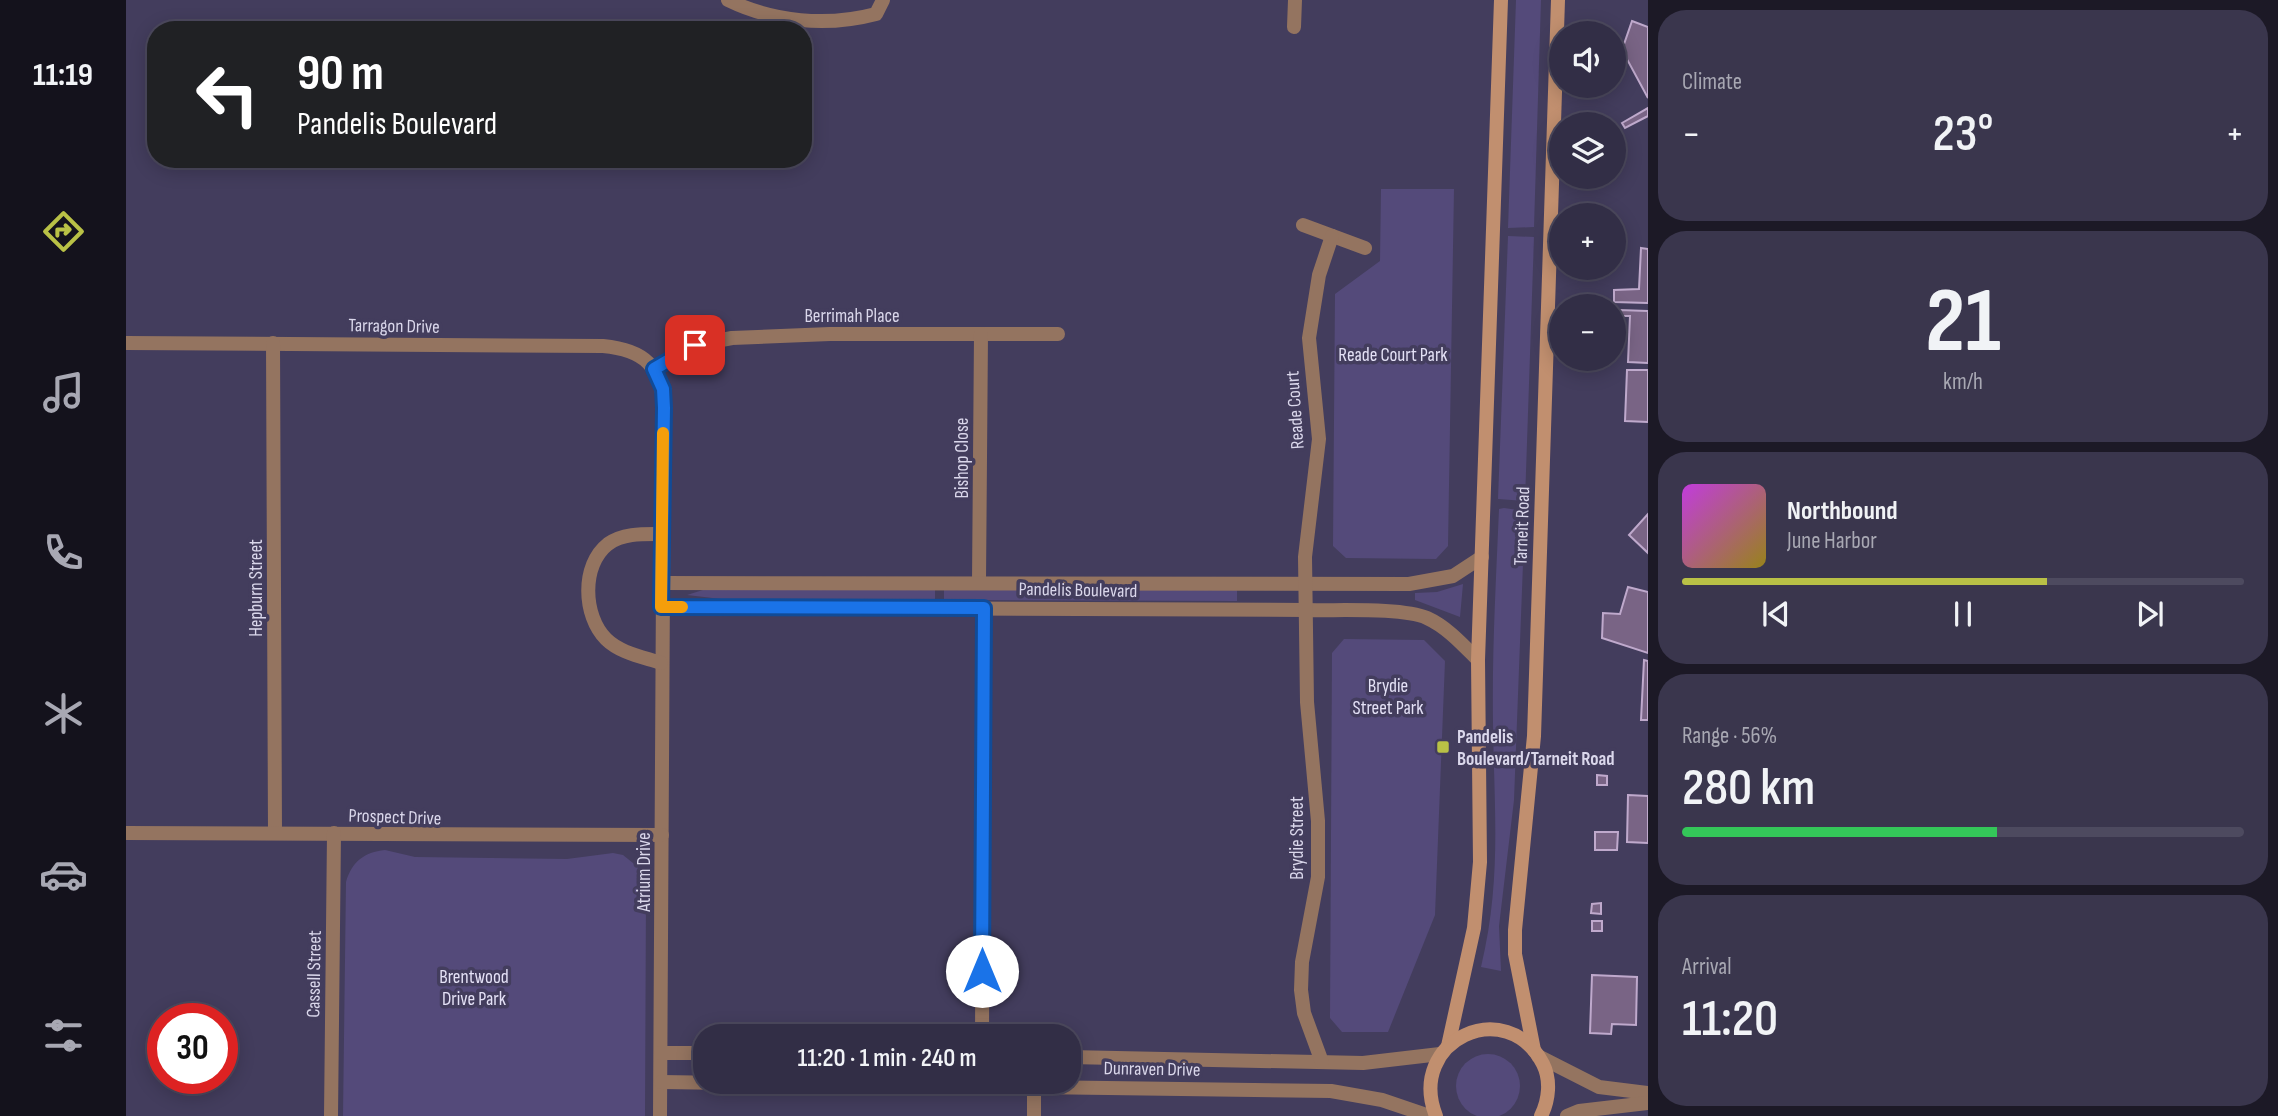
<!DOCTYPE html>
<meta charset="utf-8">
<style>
body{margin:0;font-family:"Sofia Sans Condensed",sans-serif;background:#3a364d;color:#f1f3f6;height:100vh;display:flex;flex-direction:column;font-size:26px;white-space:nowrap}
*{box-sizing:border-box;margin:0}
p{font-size:23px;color:#a8a8b3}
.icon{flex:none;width:38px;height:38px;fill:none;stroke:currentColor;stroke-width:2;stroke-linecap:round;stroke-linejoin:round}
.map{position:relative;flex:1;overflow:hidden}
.details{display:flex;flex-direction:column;gap:10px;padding:10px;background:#1c1926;width:630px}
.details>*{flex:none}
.hud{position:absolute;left:21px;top:21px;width:665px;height:147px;border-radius:28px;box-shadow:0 4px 18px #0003,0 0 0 2px #4d4a5f;background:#202124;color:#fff;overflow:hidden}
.tools{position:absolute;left:1423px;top:21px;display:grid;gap:14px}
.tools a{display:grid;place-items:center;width:77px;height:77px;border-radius:50%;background:#322e46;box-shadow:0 4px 18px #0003,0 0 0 2px #4d4a5f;font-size:35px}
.speed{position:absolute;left:21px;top:1003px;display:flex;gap:14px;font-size:35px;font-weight:700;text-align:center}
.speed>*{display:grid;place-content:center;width:91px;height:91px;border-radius:50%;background:#322e46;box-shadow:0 4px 18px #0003,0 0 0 2px #4d4a5f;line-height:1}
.speed .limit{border:10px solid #d22;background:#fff;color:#111}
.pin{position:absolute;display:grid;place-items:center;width:60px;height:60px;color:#fff;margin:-30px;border-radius:14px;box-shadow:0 4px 10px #0006}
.me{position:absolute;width:77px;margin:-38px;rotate:0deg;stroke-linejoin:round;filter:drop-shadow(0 0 5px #0008)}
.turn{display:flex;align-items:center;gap:24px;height:147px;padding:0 35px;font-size:32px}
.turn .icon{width:91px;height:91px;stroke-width:2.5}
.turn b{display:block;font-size:49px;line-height:60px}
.big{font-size:52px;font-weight:600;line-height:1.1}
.details .widget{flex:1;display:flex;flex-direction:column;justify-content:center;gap:10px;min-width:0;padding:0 24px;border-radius:28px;background:#3a364d}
.details .dial{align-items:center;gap:0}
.dial b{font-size:91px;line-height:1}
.song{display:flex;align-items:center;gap:21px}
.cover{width:84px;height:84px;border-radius:10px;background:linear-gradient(135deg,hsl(290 70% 55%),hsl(50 70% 35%))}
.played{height:7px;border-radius:4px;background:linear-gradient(90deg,#b9c146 65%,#4d4a5f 65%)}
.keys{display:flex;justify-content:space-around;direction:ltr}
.heat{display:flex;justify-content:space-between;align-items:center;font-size:38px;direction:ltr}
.charge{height:10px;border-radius:5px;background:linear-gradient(90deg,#34c759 56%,#4d4a5f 0)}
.trip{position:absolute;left:567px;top:1024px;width:388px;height:70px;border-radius:28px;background:#322e46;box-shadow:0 4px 18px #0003,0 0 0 2px #4d4a5f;font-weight:600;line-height:70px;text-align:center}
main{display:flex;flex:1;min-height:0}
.menu{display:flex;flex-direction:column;width:126px;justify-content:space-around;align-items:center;background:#14121c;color:#a8a8b3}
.menu .icon{width:49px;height:49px}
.menu .selected{color:#b9c146}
.menu b{font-size:32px;color:#f1f3f6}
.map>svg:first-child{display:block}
.green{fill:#544a7a}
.building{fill:#796485;stroke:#bfa9cc;stroke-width:2}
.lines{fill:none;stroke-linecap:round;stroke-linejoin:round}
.minor{stroke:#947460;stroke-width:14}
.secondary{stroke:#c18f6f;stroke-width:14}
.route-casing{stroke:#114b97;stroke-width:18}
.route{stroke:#1a73e8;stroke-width:12}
.slow{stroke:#f59e0b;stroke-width:12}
.poi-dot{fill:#b9c146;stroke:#433d5d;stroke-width:2.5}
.labels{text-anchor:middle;stroke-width:7;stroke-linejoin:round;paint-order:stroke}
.street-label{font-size:19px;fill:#dad7eb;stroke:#433d5d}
.park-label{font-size:19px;fill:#e4e1f6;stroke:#433d5d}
.poi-label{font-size:19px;font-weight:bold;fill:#dad7eb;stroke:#433d5d;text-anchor:start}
</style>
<main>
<nav class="menu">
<b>11:19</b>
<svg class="icon selected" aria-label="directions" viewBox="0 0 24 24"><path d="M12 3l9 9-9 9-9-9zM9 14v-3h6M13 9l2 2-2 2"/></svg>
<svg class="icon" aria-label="music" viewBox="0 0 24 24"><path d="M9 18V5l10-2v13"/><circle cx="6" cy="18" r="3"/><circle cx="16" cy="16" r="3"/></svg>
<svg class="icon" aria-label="phone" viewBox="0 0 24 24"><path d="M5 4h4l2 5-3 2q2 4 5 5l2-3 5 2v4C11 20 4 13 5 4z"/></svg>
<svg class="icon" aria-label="climate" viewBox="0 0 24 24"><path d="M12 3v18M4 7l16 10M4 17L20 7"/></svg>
<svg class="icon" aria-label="car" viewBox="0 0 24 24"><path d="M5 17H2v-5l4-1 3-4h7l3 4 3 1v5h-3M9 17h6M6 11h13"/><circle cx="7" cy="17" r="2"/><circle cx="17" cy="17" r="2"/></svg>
<svg class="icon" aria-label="filters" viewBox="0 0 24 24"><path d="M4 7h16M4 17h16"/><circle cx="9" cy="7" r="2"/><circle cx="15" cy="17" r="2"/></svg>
</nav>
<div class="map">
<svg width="1522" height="1116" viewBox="0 0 1522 1116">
<rect width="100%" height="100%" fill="#433d5d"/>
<g class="green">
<path d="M 1390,0 L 1415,0 L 1408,227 L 1382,228 Z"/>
<path d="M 1255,189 L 1328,189 L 1322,546 L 1310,559 L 1220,558 L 1207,546 L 1209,294 L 1254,261 Z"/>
<path d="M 1382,236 L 1408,237 L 1399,501 L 1372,499 Z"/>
<path d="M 1378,508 L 1399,511 L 1388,800 L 1373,926 L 1375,971 L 1355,967 C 1376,879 1368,810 1367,723 C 1366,651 1370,580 1373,509 Z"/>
<path d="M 1337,584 L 1334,617 L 1289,600 L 1289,593 L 1311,592 Z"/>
<path d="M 818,588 L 1111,590 L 1111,601 L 818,600 Z"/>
<path d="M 580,589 L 809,589 L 809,601 L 595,599 L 561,595 Z"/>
<path d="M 1218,639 L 1298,640 L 1319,661 L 1309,915 L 1262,1032 L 1216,1032 L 1204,1018 L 1206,653 Z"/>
<path d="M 259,850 L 289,857 L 441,859 L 487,853 L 497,855 L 512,867 L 520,892 L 519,1116 L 217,1116 L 220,882 C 226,862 238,852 259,850 Z"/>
<circle cx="1362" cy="1086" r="32"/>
</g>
<g class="building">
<path d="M 1506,21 L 1522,27 L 1522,98 L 1496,50 Z"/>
<path d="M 1522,108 L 1522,116 L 1499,128 L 1496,123 Z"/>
<path d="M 1515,248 L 1522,249 L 1522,303 L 1488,302 L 1488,290 L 1513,289 Z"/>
<path d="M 1493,310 L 1522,311 L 1522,363 L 1502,362 L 1504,316 L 1493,316 Z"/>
<path d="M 1501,370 L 1522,370 L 1522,422 L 1499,421 Z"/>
<path d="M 1522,514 L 1522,553 L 1503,535 Z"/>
<path d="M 1502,587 L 1522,592 L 1522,653 L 1476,638 L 1477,613 L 1494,614 Z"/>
<path d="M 1518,660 L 1522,661 L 1522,720 L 1515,720 Z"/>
<path d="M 1471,775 L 1481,776 L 1481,785 L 1471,785 Z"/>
<path d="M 1502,795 L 1522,796 L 1522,843 L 1501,842 Z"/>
<path d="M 1469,832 L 1492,832 L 1491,850 L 1469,850 Z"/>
<path d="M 1475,903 L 1475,914 L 1465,913 L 1466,904 Z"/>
<rect x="1466" y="921" width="10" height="10"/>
<path d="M 1466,975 L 1511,977 L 1510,1025 L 1486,1024 L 1485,1034 L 1464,1033 Z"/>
</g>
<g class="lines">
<g class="minor">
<path d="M 602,0 C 647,22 701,27 750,14 L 757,0"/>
<path d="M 1168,27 L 1169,0"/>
<path d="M 1177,225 L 1239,248"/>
<path d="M 0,343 L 477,346 C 519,350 535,366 538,408 L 534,1116"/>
<path d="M 147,343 L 149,833"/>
<path d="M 528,369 L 569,345 L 606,338 L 704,334 L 932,334"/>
<path d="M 853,582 L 855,334"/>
<path d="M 535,583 L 1283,584 L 1327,576 L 1356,557"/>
<path d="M 535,607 L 1180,610 C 1210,611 1276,607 1301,618 C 1321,627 1337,645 1352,660"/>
<path d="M 535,663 C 517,657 494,653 480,639 C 457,616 455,565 482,544 C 497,533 518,534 535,534"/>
<path d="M 0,833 L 536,835"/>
<path d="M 856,1036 L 858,608"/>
<path d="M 535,1053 L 579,1053"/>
<path d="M 1412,1056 L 1473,1087 L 1522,1093"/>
<path d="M 943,1057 L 1237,1063 L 1314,1054"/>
<path d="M 1196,1062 L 1178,1013 L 1175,990 L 1176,962 L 1192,877 L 1192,821 L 1181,702 L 1179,557 L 1193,439 L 1183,338 L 1193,275 L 1206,236"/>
<path d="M 535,1082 L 1205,1091 L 1256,1100 L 1303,1116"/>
<path d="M 205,1116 L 208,833"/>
<path d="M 908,1116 L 908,1082"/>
<path d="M 1441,1116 L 1453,1111 L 1522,1103"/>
</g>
<g class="secondary">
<path d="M 1322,1046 L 1348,928 L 1354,862 L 1352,660 L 1375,0"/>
<path d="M 1408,1050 L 1389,954 L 1389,930 L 1408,736 L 1432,0"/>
<path d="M 1310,1116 C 1280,1040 1381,994 1417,1064 C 1425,1080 1423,1100 1415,1116"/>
</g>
</g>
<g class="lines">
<defs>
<path id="route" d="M 569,345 L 528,369 L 537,389 L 538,408 L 535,607 L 858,608 L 856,971"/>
</defs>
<use href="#route" class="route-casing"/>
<use href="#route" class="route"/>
<path class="slow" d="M 537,433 L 535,607 L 556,607"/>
</g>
<rect class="poi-dot" x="1310" y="740" width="14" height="14" rx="3.5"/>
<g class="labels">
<g class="street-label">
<text x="726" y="322">Berrimah Place</text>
<text transform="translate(268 325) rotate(1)" y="7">Tarragon Drive</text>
<text transform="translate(1168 410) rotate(-94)" y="7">Reade Court</text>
<text transform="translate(835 458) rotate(-90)" y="7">Bishop Close</text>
<text transform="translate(1395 526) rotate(-88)" y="7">Tarneit Road</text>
<text transform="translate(129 588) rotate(-90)" y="7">Hepburn Street</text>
<text transform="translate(952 589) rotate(1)" y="7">Pandelis Boulevard</text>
<text transform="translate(269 816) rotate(2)" y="7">Prospect Drive</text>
<text transform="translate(1170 838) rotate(-90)" y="7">Brydie Street</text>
<text transform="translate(517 872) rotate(-90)" y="7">Atrium Drive</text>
<text transform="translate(187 974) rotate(-89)" y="7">Cassell Street</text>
<text transform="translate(1026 1068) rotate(1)" y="7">Dunraven Drive</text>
</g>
<g class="park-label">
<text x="1267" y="361">Reade Court Park</text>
<text x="1262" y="692">Brydie<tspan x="1262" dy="22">Street Park</tspan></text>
<text x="348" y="983">Brentwood<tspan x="348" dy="22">Drive Park</tspan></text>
</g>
<g class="poi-label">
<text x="1331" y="743">Pandelis<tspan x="1331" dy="22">Boulevard/Tarneit Road</tspan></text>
</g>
</g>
</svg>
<div class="tools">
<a><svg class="icon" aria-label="sound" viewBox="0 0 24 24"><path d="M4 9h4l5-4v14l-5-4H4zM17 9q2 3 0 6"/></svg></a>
<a><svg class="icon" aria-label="layers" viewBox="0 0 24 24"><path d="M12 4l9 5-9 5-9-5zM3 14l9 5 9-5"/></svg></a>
<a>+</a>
<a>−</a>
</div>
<div class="speed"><div class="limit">30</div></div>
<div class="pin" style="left:569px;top:345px;background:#d93025"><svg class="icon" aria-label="arrive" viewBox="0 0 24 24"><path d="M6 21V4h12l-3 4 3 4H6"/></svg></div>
<svg class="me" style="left:856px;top:971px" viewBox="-20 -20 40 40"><circle r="19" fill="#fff"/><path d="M0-13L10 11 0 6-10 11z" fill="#1a73e8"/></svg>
<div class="trip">11:20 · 1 min · 240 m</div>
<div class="hud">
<div class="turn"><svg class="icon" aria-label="left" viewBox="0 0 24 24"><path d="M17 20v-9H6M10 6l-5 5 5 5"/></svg><div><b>90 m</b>Pandelis Boulevard</div></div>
</div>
</div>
<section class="details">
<div class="widget"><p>Climate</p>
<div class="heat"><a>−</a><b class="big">23°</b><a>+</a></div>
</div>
<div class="widget dial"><b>21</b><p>km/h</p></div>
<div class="widget">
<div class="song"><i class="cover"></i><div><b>Northbound</b><p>June Harbor</p></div></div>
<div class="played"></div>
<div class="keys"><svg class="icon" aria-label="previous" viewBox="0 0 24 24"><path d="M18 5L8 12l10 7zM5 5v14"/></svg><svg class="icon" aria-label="pause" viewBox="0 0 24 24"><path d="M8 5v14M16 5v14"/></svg><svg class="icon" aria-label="next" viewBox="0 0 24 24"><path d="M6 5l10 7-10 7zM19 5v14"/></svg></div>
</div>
<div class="widget"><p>Range · 56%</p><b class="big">280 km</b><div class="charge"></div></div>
<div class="widget"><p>Arrival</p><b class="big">11:20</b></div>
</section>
</main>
